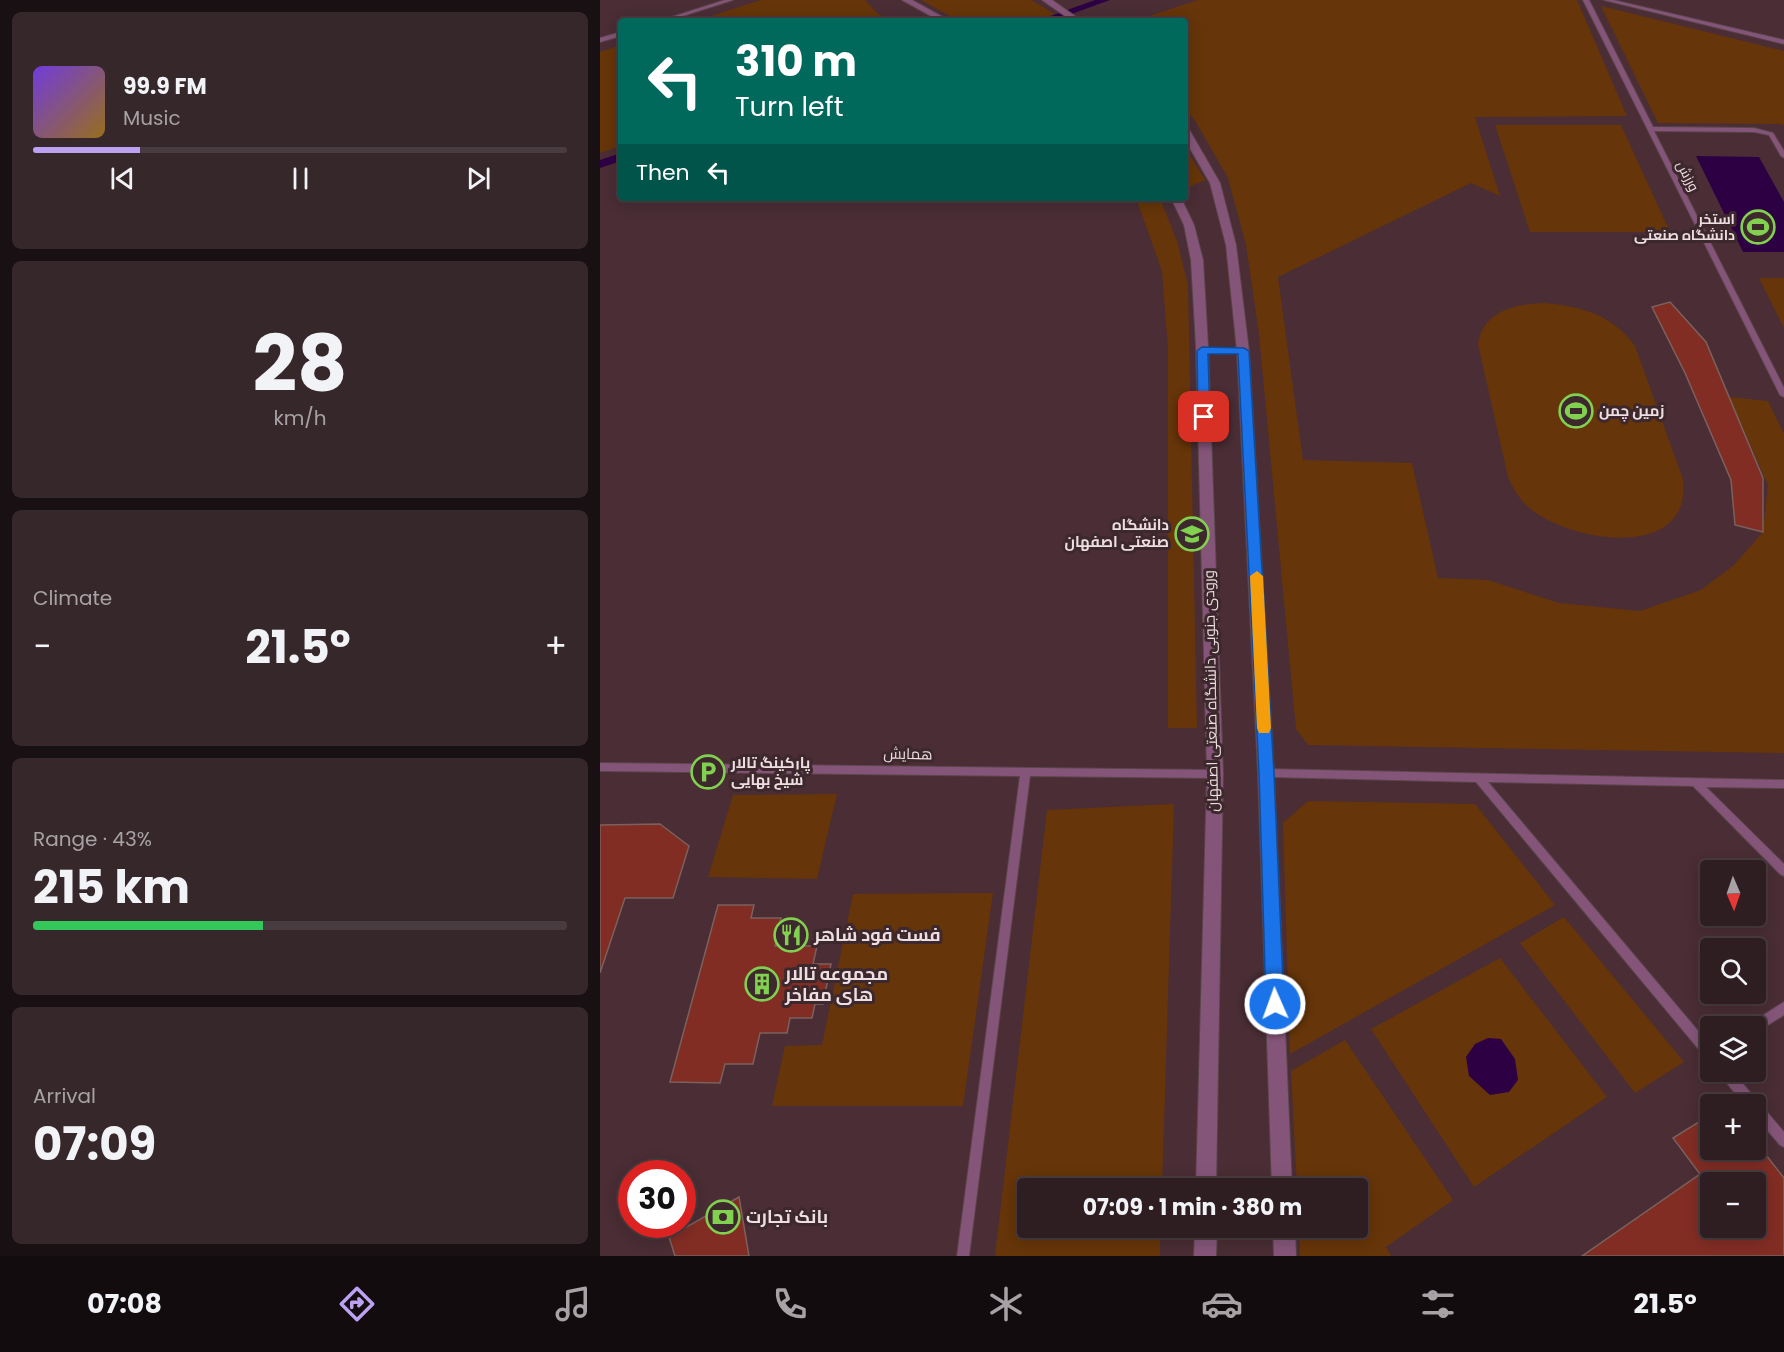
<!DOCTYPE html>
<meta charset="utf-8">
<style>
body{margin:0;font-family:Poppins,Cairo,sans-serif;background:#36272a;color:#f1f3f6;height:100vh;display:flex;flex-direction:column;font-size:22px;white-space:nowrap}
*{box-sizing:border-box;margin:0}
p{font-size:20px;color:#a7a2a5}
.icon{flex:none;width:33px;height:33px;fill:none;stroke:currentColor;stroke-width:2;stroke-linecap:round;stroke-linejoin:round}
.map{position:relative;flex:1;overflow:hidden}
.panel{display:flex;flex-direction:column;gap:12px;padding:12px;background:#191013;width:600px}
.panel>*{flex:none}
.banner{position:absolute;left:18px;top:18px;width:570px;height:183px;border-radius:6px;box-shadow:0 3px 15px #0003,0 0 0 2px #493c40;background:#00695c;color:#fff;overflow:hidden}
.needle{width:39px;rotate:178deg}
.controls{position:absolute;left:1100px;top:860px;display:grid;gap:12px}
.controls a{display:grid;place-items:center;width:66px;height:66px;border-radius:6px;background:#2e1e22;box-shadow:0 3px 15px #0003,0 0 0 2px #493c40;font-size:30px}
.speed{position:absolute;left:18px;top:1160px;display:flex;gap:12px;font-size:30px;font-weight:700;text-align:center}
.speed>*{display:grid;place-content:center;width:78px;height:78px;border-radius:50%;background:#2e1e22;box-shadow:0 3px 15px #0003,0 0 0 2px #493c40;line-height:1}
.speed .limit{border:9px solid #d22;background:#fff;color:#111}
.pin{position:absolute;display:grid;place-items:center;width:51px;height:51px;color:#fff;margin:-26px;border-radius:12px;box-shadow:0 3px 9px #0006}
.me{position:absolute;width:66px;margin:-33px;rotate:358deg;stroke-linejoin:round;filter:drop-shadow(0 0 4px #0008)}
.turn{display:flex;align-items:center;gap:21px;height:126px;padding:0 18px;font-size:27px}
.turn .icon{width:78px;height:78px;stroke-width:2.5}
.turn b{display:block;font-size:42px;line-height:51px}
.then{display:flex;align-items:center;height:57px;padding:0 18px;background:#0003;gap:12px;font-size:22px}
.big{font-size:45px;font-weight:700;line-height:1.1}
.panel .widget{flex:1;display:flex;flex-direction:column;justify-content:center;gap:9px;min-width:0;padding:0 21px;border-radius:9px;background:#36272a}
.panel .dial{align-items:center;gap:0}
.dial b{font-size:78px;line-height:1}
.song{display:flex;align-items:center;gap:18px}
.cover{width:72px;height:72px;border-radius:9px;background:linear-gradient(135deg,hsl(260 70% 55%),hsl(40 70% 35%))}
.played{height:6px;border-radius:3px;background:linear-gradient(90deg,#bca0f2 20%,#493c40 20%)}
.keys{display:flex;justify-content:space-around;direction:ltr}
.heat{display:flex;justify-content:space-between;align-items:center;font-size:33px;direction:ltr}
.charge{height:9px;border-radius:4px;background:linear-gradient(90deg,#34c759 43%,#493c40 0)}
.trip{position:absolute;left:417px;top:1178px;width:351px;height:60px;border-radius:6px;background:#2e1e22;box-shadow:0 3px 15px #0003,0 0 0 2px #493c40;font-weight:700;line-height:60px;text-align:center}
.dock{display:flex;height:96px;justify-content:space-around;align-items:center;background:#120c0e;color:#a7a2a5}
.dock .icon{width:42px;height:42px}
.dock .on{color:#bca0f2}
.dock b{font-size:27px;color:#f1f3f6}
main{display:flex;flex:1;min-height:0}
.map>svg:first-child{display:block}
.built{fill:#4a2d35;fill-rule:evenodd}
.green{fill:#663509}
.water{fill:#2d0044}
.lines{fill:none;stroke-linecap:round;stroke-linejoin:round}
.canal{fill:#2d0044;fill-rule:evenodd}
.building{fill:#822d24;stroke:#7a615d;stroke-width:1.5;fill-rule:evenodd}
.lane-casing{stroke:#59454a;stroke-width:2}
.street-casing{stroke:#59454a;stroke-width:2}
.lane{fill:#855579;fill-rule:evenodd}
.street{fill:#855579;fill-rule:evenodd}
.route{fill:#1a73e8;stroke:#114b97;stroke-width:1.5}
.slow{fill:#f59e0b}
.labels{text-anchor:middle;stroke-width:6;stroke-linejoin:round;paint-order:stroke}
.far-street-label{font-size:14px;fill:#eddee1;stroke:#3d282d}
.far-poi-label{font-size:14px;font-weight:bold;fill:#eddee1;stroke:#3d282d;text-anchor:end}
.poi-label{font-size:15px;font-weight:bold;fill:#eddee1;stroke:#3d282d;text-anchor:start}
.street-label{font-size:15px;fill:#eddee1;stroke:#3d282d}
.near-poi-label{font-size:18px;font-weight:bold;fill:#eddee1;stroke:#3d282d;text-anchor:start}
</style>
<main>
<section class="panel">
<div class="widget">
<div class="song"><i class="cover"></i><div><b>99.9 FM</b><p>Music</p></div></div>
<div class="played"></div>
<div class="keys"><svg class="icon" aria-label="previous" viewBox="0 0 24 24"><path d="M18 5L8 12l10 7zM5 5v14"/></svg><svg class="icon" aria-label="pause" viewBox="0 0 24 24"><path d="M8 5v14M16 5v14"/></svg><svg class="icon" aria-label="next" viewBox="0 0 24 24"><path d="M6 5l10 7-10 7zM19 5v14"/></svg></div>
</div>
<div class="widget dial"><b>28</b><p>km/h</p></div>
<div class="widget"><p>Climate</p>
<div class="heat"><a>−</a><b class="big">21.5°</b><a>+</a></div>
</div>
<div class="widget"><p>Range · 43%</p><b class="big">215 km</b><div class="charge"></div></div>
<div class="widget"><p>Arrival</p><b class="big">07:09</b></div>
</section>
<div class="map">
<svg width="1184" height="1256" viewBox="0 0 1184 1256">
<rect width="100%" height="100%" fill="#3d282d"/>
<path class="built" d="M 0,0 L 1184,0 L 1184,1256 L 0,1256 ZM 21,21 L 585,21 L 585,198 L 21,198 ZM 1110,870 L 1155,870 L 1155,915 L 1110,915 ZM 1110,948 L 1155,948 L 1155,993 L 1110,993 ZM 1110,1026 L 1155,1026 L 1155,1071 L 1110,1071 ZM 1110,1104 L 1155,1104 L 1155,1149 L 1110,1149 ZM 32,1173 L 82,1173 L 82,1224 L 32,1224 ZM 1110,1182 L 1155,1182 L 1155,1227 L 1110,1227 ZM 428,1188 L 758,1188 L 758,1227 L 428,1227 Z"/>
<g class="green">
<path d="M 161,0 L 265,0 L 278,14 L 295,21 L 96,21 Z"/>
<path d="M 321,0 L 431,0 L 455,14 L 434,21 L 359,21 Z"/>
<path d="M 598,0 L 977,0 L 1027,116 L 875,117 L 900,196 L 871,183 L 678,277 L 703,460 L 812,463 L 838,578 L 888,580 L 959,603 L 1040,611 L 1101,590 L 1134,565 L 1163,532 L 1168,485 L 1129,397 L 1168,401 L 1184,434 L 1184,753 L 708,745 L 696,729 L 659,334 L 646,245 L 628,178 L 596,122 L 585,109 L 585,21 L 534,21 Z"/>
<path d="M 1001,6 L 1184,51 L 1184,126 L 1182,124 L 1058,123 Z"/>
<path d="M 21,45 L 21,146 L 0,153 L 0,52 Z"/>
<path d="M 895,125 L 1021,125 L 1070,232 L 930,232 Z"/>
<path d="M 585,147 L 605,180 L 589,187 L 585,182 Z"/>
<path d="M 536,198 L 560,198 L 578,244 L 588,286 L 597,728 L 568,728 L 568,349 L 562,271 Z"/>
<path d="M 1159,278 L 1184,278 L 1184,328 Z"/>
<path d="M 944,303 C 981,306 1013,315 1035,346 L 1083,479 C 1093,562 969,543 928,507 C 919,499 913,488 908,477 L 878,344 C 883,311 915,304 944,303 Z"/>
<path d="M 237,794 L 217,879 L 108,877 L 133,795 Z"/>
<path d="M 708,801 L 875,804 L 955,905 L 690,1054 L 683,823 Z"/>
<path d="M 574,804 L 562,1188 L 428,1188 L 428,1227 L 560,1227 L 560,1256 L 395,1256 L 447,810 Z"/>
<path d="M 393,893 L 363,1106 L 172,1106 L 185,1046 L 222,1045 L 253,894 Z"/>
<path d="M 964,917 L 1084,1062 L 1035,1093 L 920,943 Z"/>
<path d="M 900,958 L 1007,1097 L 874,1187 L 771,1029 Z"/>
<path d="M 745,1040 L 853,1200 L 786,1247 L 791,1256 L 700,1256 L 699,1227 L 758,1227 L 758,1188 L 697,1188 L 691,1071 Z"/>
</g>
<g class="water">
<path d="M 1096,156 L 1159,157 L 1184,202 L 1184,252 L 1143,252 Z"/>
<path d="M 888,1038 L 901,1039 L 915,1059 L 918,1080 L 909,1092 L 890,1095 L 869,1076 L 866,1057 L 875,1044 Z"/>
</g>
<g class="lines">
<g class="canal">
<path d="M 495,0 L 510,0 L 452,21 L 437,21 Z"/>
<path d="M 21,153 L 21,161 L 0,168 L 0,160 Z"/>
</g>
</g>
<g class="building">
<path d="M 1070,302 L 1106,342 L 1163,478 L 1163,532 L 1135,525 L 1131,480 L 1085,373 L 1052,307 Z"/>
<path d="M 60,824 L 89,846 L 73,898 L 25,898 L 0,973 L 0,825 Z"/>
<path d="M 118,905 L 154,905 L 151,918 L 181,918 L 175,946 L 217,946 L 213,964 L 231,964 L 223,1004 L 215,1004 L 212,1018 L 190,1018 L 187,1033 L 160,1033 L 153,1064 L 125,1064 L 120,1083 L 70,1082 Z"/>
<path d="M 1110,1115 L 1110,1149 L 1155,1149 L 1155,1141 L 1184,1178 L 1184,1256 L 982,1256 L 1100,1174 L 1073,1138 ZM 1110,1182 L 1155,1182 L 1155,1227 L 1110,1227 Z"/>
<path d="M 139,1197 L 149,1256 L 75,1256 L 69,1237 Z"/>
</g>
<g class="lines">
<defs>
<g id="lane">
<path d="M 125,0 L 133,0 L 67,21 L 59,21 Z"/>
<path d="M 983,0 L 989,0 L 1053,127 L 1154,128 L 1173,133 L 1184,151 L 1184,158 L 1181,156 L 1169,135 L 1154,132 L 1054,131 L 1184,388 L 1184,397 L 1180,395 Z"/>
<path d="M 1004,0 L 1013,0 L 1184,40 L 1184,44 Z"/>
<path d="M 21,32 L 21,36 L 0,42 L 0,38 Z"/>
<path d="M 599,349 L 643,349 L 647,351 L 643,353 L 602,353 L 598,351 Z"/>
<path d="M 0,763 L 615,770 L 619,771 L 620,774 L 619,777 L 615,778 L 430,776 L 369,1256 L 357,1256 L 420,776 L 0,771 Z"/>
<path d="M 666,769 L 1184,780 L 1184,788 L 1106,787 L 1184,864 L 1184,876 L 1180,874 L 1093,786 L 888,782 L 1110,1045 L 1110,1060 L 1106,1058 L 876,782 L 666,777 L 662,776 L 661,773 L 662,770 Z"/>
<path d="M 1184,1002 L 1184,1015 L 1155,1033 L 1155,1026 L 1150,1026 L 1151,1023 Z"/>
<path d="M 1118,1071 L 1132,1071 L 1184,1132 L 1184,1147 L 1180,1145 L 1155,1116 L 1155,1104 L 1144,1104 L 1120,1075 Z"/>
</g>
<g id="street">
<path d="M 302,0 L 312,0 L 350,21 L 340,21 Z"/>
<path d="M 442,0 L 452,0 L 482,21 L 472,21 Z"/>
<path d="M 585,128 L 590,131 L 620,183 L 636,245 L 649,351 L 674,773 L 692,1188 L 672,1188 L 658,773 L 637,351 L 626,245 L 610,183 L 585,140 Z"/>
<path d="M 571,198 L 581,198 L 594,225 L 603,260 L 608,346 L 623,774 L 616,1188 L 596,1188 L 607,774 L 596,346 L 591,260 L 584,225 Z"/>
<path d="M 595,1227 L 617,1227 L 616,1256 L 594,1256 Z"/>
<path d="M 673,1227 L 695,1227 L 696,1256 L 674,1256 Z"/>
</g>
</defs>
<use href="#lane" class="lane-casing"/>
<use href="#street" class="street-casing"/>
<use href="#lane" class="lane"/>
<use href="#street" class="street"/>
</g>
<path class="route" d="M 602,347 L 644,348 L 649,351 L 674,773 L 684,1004 L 681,1010 L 675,1012 L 669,1010 L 666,1004 L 659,773 L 638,354 L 608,354 L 610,417 L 604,421 L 598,417 L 597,351 Z"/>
<path class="slow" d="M 657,571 L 663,576 L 671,728 L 669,733 L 659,733 L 657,728 L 650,576 Z"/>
<defs>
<symbol id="stadium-ring" viewBox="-11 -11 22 22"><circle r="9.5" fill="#3d282d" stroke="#82d04f" stroke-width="1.5"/><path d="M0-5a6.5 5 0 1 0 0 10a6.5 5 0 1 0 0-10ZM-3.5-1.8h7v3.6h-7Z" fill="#82d04f"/></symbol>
<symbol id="university-ring" viewBox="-11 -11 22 22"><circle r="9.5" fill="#3d282d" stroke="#82d04f" stroke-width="1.5"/><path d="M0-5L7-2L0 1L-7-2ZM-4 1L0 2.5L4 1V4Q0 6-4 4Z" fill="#82d04f"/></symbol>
<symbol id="parking-ring" viewBox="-11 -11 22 22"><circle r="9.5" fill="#3d282d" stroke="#82d04f" stroke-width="1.5"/><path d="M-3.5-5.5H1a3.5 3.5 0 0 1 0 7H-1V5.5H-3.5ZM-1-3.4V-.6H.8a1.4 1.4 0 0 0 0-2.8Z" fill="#82d04f"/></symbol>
<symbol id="restaurant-ring" viewBox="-11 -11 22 22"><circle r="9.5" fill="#3d282d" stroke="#82d04f" stroke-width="1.5"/><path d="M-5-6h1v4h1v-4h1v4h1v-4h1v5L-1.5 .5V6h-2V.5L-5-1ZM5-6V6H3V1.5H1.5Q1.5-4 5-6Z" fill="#82d04f"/></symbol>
<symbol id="building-ring" viewBox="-11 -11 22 22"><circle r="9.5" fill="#3d282d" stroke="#82d04f" stroke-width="1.5"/><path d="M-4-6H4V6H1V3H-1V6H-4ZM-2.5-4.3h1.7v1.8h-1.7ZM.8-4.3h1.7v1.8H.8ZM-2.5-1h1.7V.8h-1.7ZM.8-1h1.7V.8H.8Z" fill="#82d04f"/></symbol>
<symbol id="bank-ring" viewBox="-11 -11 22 22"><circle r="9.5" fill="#3d282d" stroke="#82d04f" stroke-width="1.5"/><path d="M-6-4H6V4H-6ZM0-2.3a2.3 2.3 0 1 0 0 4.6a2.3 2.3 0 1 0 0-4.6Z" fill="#82d04f"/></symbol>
</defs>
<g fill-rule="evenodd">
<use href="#stadium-ring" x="1139" y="208" width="38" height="38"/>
<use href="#stadium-ring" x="957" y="392" width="38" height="38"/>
<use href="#university-ring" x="573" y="515" width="38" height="38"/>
<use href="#parking-ring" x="89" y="753" width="38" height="38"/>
<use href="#restaurant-ring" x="172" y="916" width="38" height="38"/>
<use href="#building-ring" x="143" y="965" width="38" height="38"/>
<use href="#bank-ring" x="104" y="1198" width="38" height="38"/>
</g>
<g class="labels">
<g class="far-street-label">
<text transform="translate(1088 176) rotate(63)" y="5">ورزش</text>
</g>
<g class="far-poi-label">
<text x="1135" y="224">استخر<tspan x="1135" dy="16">دانشگاه صنعتی</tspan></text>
</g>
<g class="poi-label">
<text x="999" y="416">زمین چمن</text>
<text x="569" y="530" text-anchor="end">دانشگاه<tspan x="569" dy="17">صنعتی اصفهان</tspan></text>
<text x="131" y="768">پارکینگ تالار<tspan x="131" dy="17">شیخ بهایی</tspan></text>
</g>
<g class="street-label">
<text transform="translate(611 691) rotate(-91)" y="5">ورودی جنوبی دانشگاه صنعتی اصفهان</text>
<text transform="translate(308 754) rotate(1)" y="5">همایش</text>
</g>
<g class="near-poi-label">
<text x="214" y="941">فست فود شاهر</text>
<text x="185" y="980">مجموعه تالار<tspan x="185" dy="21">های مفاخر</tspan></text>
<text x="146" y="1223">بانک تجارت</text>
</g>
</g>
</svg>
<div class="controls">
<a><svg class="needle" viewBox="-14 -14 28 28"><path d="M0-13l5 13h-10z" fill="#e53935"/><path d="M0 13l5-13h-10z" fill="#a7a2a5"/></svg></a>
<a><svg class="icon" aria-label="search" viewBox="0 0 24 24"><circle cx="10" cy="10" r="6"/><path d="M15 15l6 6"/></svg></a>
<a><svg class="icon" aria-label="layers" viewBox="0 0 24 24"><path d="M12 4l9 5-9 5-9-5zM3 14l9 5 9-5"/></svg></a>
<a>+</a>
<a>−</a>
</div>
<div class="speed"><div class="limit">30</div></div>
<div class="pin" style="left:604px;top:417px;background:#d93025"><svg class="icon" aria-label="arrive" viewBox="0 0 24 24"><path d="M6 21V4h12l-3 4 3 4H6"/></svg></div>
<svg class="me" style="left:675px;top:1004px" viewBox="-20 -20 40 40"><circle r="17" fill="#1a73e8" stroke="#fff" stroke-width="3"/><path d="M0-11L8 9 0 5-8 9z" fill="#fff"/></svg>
<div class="trip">07:09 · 1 min · 380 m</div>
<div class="banner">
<div class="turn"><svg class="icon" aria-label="left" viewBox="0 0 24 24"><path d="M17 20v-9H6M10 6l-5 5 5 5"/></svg><div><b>310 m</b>Turn left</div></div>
<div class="then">Then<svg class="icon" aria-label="left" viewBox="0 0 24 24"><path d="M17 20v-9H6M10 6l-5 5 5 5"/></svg></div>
</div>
</div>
</main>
<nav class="dock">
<b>07:08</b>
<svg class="icon on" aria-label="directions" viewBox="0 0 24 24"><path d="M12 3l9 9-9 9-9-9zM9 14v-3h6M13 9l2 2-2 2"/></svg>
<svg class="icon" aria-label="music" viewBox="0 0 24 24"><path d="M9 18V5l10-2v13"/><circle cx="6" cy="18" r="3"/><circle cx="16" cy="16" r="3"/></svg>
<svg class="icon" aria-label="phone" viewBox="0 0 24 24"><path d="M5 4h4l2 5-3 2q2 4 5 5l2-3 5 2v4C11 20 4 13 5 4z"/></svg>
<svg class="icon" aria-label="climate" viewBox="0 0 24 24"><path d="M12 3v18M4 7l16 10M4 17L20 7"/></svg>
<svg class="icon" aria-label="car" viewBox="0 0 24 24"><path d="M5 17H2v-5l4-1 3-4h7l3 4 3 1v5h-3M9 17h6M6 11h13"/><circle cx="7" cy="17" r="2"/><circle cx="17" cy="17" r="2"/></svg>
<svg class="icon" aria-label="filters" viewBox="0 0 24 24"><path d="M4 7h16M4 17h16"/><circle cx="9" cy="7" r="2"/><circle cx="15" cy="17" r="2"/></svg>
<b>21.5°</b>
</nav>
